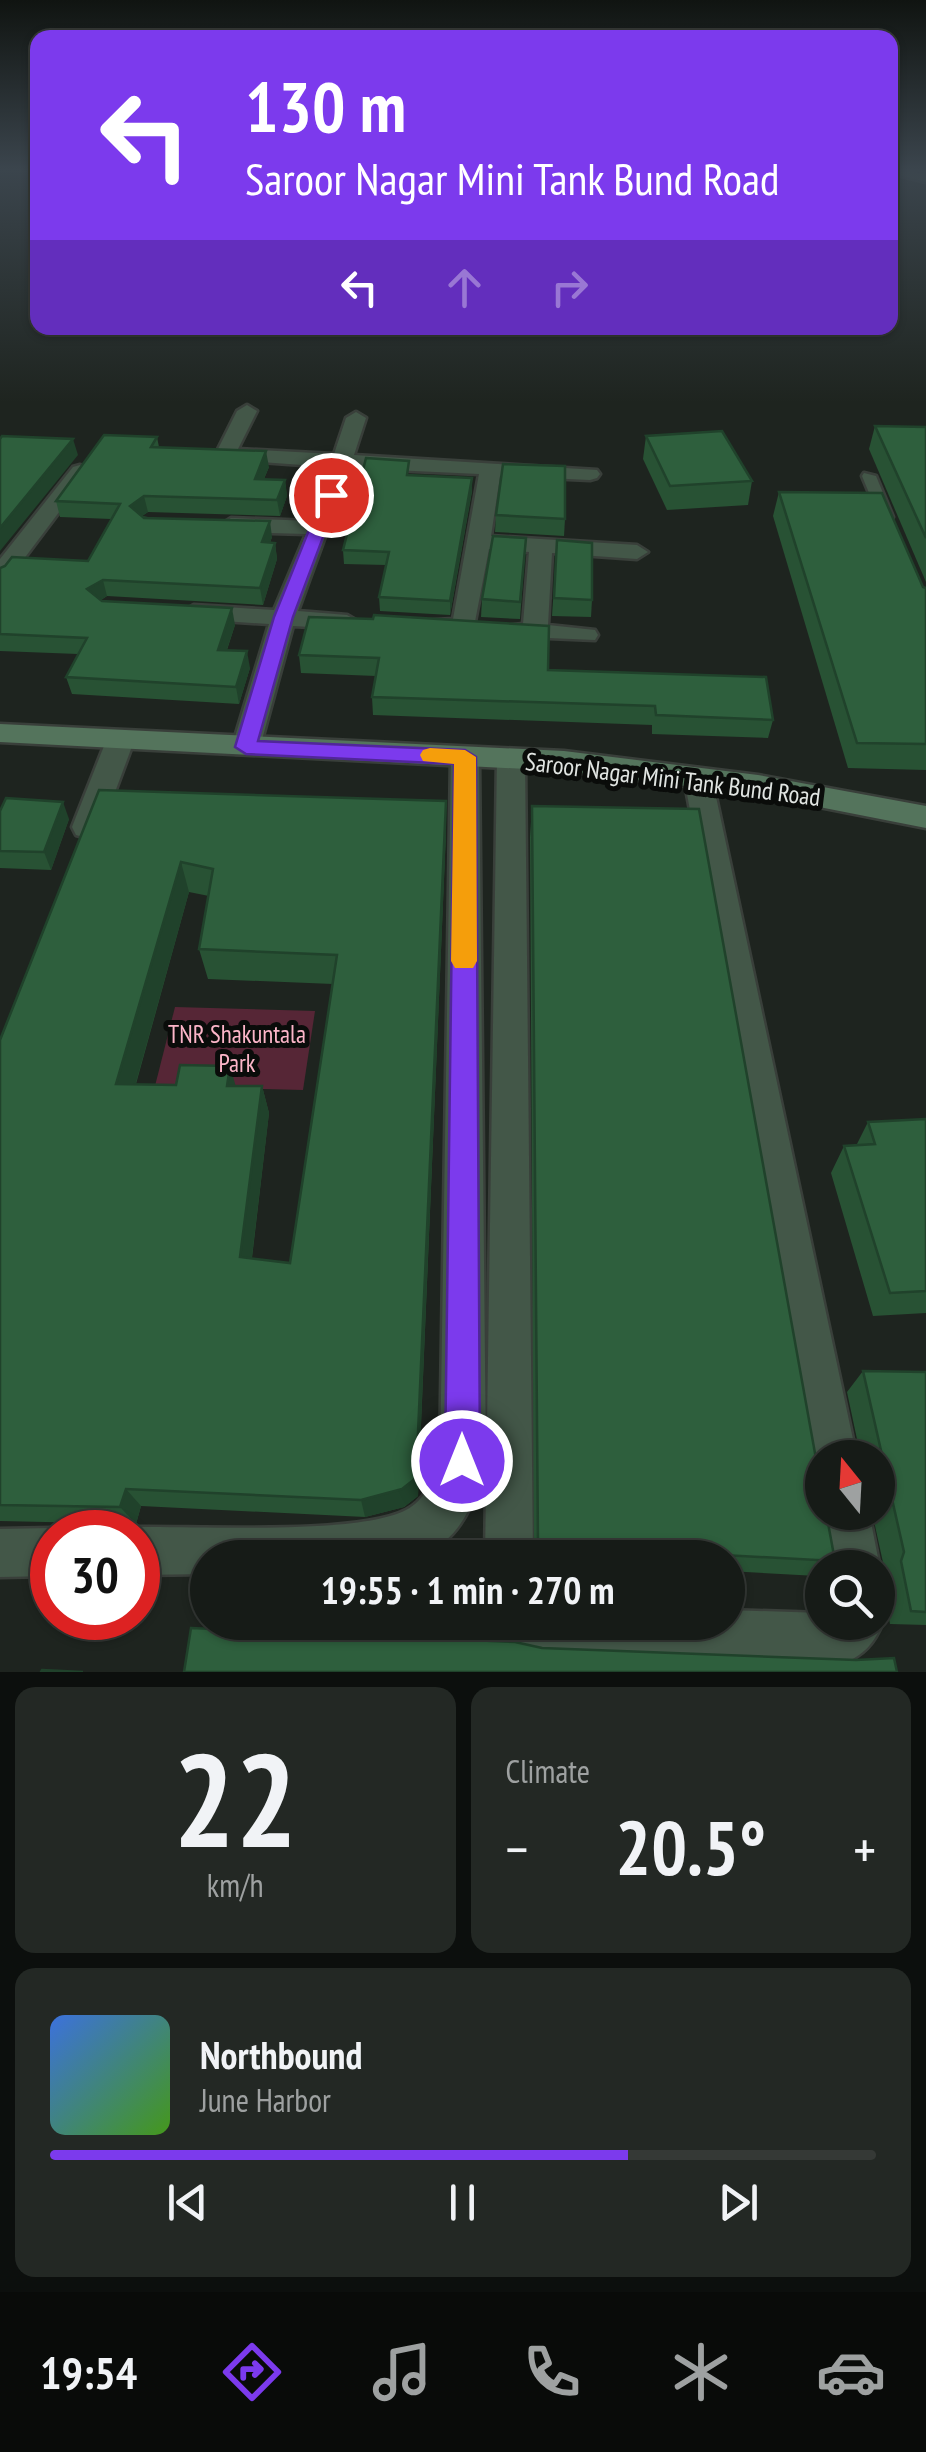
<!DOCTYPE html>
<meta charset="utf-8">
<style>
body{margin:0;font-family:"PT Sans Narrow",sans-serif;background:#232824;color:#f1f3f6;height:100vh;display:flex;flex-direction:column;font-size:38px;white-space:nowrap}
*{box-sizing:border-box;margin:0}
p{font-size:32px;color:#9ea1a1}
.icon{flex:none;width:55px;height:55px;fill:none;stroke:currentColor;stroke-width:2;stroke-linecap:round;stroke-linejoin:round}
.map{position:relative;height:1672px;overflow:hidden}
.drawer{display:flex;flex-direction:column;gap:15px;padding:15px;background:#0c0f0d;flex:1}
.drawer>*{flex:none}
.top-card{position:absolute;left:30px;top:30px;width:868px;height:305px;border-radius:20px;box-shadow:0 2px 8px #0004,0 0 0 2px #353936;background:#7c3aed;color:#fff;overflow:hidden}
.needle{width:65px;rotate:342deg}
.tools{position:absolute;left:805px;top:1440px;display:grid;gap:20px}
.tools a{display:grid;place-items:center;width:90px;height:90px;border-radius:50%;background:#161b17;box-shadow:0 2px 8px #0004,0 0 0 2px #353936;font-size:50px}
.speed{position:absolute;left:30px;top:1510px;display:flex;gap:20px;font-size:50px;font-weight:700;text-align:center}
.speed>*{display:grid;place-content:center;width:130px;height:130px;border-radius:50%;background:#161b17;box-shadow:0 2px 8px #0004,0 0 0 2px #353936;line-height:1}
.speed .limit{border:15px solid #d22;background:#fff;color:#111}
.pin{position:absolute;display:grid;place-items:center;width:85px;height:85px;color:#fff;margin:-42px;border:5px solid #fff;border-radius:50%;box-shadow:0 2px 10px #0007}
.me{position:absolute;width:110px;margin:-55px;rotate:0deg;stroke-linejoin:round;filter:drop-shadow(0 0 8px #0008)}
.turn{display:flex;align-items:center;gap:35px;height:210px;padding:0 50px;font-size:45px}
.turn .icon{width:130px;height:130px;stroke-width:2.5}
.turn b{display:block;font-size:70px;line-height:85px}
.lanes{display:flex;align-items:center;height:95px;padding:0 50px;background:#0003;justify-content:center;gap:50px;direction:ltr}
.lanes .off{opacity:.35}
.big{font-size:75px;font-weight:700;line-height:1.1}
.drawer .widget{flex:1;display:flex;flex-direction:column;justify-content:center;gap:15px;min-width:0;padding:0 35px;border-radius:20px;background:#232824}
.drawer .dial{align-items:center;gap:0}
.dial b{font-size:130px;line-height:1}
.song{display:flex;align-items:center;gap:30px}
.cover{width:120px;height:120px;border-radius:15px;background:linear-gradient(135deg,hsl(220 70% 55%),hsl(100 70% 35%))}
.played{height:10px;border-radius:5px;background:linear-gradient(90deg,#7c3aed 70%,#353936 70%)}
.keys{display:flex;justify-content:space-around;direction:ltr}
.heat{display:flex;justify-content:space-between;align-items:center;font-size:55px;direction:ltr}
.drawer .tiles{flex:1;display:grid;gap:15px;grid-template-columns:1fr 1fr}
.widget:last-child{grid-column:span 2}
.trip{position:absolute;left:190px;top:1540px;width:555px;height:100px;border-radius:50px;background:#161b17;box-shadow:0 2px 8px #0004,0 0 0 2px #353936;font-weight:700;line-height:100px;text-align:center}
.dock{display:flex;height:160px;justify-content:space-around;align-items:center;background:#090b09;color:#9ea1a1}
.dock .icon{width:70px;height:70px}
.dock .active{color:#7c3aed}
.dock b{font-size:45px;color:#f1f3f6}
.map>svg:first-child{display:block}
.green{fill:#562636}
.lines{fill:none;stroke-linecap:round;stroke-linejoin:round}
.service-casing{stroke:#393f3a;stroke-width:5}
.minor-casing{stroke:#393f3a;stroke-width:5}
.tertiary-casing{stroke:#393f3a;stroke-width:5}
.secondary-casing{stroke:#393f3a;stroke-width:5}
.service{fill:#435748;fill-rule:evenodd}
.minor{fill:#435748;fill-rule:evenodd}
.tertiary{fill:#435748;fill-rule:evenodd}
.secondary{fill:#54745c;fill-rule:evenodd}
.wall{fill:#285234;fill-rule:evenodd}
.shaded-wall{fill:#20422b}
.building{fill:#2e5f3d;stroke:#20422b;stroke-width:2.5;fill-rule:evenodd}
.route{fill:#7c3aed;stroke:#51269a;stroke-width:2.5}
.slow{fill:#f59e0b}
.labels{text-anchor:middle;stroke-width:10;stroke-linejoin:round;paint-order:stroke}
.street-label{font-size:25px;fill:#e1e5e2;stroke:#0a0c0a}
.park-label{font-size:25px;fill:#fcb5c8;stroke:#0a0c0a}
</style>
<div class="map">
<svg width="926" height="1672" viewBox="0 0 926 1672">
<rect width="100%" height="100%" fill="#1e241f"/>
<path class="green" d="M 175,1007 L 315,1011 L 303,1090 L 155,1086 Z"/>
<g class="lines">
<defs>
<path id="service" d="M 864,473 L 876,476 L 893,517 L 891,520 L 881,520 L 879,517 L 862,476 Z"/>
<g id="minor">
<path d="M 247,405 L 257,411 L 238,449 L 334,454 L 346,418 L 356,412 L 366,418 L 354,455 L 597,470 L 600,474 L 597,478 L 590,480 L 500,476 L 491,536 L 637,545 L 648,552 L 637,559 L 552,553 L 548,625 L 595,630 L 598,635 L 595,640 L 503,636 L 500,631 L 503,626 L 523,624 L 529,552 L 489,549 L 473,632 L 419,631 L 416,626 L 419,621 L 453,619 L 479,474 L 350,468 L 298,611 L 347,615 L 359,622 L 347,629 L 293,626 L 260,747 L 256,754 L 236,754 L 232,747 L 269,624 L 194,619 L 182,612 L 194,605 L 274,610 L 306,534 L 231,532 L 220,525 L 231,518 L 311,521 L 330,467 L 218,459 L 215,455 L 237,411 Z"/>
<path d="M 80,465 L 90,471 L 8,580 L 0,582 L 0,559 L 73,467 Z"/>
<path d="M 120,732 L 130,734 L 134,741 L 102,827 L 98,835 L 87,838 L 76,835 L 72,827 L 106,741 L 110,734 Z"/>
<path d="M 465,747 L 475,750 L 479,757 L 486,1461 C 477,1491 469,1521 444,1542 C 409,1570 257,1558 208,1558 L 208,1574 L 138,1575 L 138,1532 L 125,1532 L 138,1527 C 200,1526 358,1535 406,1510 C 424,1501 435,1479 440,1461 L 451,757 L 455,750 Z"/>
<path d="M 511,749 L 521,752 L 525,759 L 533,1558 L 485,1558 L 497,759 L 501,752 Z"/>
<path d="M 698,768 L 708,771 L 712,778 L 857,1458 L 822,1458 L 822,1476 L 811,1458 L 684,778 L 688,771 Z"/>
<path d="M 822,1510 L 869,1512 L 880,1568 L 878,1574 L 878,1568 L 832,1568 Z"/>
<path d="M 52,1528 L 63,1532 L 52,1532 L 52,1576 L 0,1577 L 0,1529 Z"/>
<path d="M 878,1609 L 883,1622 C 874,1644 864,1655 842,1664 L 539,1653 L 514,1640 L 507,1622 L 728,1622 L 728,1610 L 822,1613 L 822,1622 L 878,1622 Z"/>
</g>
<path id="tertiary" d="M 890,169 L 926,174 L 926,182 L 890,173 Z"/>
<path id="secondary" d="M 0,724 L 564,751 L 758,775 L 926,806 L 926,828 L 758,795 L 564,771 L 0,742 Z"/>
</defs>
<use href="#service" class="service-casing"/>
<use href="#minor" class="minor-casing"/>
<use href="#tertiary" class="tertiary-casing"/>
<use href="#secondary" class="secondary-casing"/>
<use href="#service" class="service"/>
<use href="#minor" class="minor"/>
<use href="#tertiary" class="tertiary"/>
<use href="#secondary" class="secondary"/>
</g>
<g class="wall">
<path d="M 875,426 L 926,427 L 926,582 L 869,449 Z"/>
<path d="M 646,436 L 752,481 L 748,505 L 667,510 L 643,459 Z"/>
<path d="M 157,437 L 159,447 L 269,467 L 264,479 L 285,480 L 287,496 L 280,516 L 148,512 L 142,516 L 272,537 L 270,543 L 275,543 L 277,559 L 263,605 L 107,596 L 101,600 L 235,625 L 227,650 L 250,668 L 239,704 L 72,694 L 66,677 L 78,654 L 0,651 L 0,568 L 88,561 L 111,519 L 60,517 L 56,501 Z"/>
<path d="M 410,476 L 472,491 L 450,615 L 380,611 L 379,597 L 386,565 L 344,564 L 343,550 Z"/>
<path d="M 779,492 L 926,588 L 926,770 L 848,768 L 773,516 Z"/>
<path d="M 496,515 L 565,519 L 564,536 L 495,532 Z"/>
<path d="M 526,538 L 520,619 L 481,617 L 482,599 Z"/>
<path d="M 557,540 L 592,600 L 591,617 L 552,616 Z"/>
<path d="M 309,617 L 548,670 L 773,720 L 768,738 L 652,734 L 652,725 L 373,715 L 372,697 L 376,676 L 301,673 L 299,655 Z"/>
<path d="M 99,790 L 446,801 L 446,832 L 418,1496 L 404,1507 L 365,1517 L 141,1506 L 136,1524 L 0,1521 L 0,1040 ZM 189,892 L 209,896 L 199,949 L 208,979 L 333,984 L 290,1263 L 252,1258 L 269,1113 L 262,1086 L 136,1084 Z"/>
<path d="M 532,806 L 835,1561 L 827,1568 L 822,1568 L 822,1572 L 817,1576 L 728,1571 L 728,1558 L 534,1558 L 530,837 Z"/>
<path d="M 0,811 L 69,819 L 51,870 L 0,868 Z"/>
<path d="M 926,1119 L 926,1313 L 873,1316 L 831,1173 L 844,1146 L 856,1146 L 868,1122 Z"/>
<path d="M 863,1371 L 926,1372 L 926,1625 L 890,1624 L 881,1576 L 884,1567 L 872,1512 L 878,1512 L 878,1458 L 861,1458 L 847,1392 Z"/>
</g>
<g class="shaded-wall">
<path d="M 73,439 L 78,455 L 0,551 L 0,528 Z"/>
<path d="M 266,451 L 269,467 L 257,495 L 255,479 Z"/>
<path d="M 472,478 L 472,491 L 450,615 L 450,601 Z"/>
<path d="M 285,480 L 287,496 L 280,516 L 277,500 Z"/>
<path d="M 144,496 L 148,512 L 133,522 L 130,506 Z"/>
<path d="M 270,521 L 272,537 L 264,559 L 262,542 Z"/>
<path d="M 275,543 L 277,559 L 263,605 L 260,588 Z"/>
<path d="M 103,580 L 107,596 L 91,606 L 87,589 Z"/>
<path d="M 232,608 L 235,625 L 221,667 L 218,650 Z"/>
<path d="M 247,651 L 250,668 L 239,704 L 236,687 Z"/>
<path d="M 446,801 L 446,832 L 418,1496 L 404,1507 L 365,1517 L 361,1500 Z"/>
<path d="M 63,802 L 69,819 L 51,870 L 44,852 Z"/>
<path d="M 181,862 L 189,892 L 128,1111 L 116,1084 Z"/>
<path d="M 230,1066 L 238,1094 L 227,1086 Z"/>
<path d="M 262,1086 L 269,1113 L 249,1281 L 240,1257 Z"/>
<path d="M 126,1489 L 141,1506 L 136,1524 L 120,1507 Z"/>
</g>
<g class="building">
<path d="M 875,426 L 926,427 L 926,538 Z"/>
<path d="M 722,431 L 752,481 L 670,486 L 646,436 Z"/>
<path d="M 104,435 L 157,437 L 151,447 L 266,451 L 255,479 L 285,480 L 277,500 L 144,496 L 130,506 L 144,518 L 270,521 L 262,542 L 275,543 L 260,588 L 103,580 L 87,589 L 102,601 L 232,608 L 218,650 L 247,651 L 236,687 L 66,677 L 87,638 L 0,634 L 0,568 L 5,566 L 12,557 L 88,561 L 120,504 L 56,501 Z"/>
<path d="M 2,436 L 73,439 L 0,528 L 0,439 Z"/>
<path d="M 366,458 L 409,461 L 407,475 L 472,478 L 450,601 L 379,597 L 389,552 L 343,550 Z"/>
<path d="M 503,464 L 565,466 L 565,519 L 496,515 Z"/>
<path d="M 779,492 L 882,493 L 923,587 L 926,588 L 926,744 L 857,743 Z"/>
<path d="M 493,536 L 526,538 L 520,602 L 482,599 Z"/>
<path d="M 557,540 L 592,543 L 592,600 L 554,598 Z"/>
<path d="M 374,615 L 549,626 L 548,670 L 766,677 L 773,720 L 656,715 L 655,706 L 372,697 L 379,658 L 299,655 L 309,617 L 373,619 Z"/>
<path d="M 99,790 L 446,801 L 416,1478 L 402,1489 L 361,1500 L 126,1489 L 120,1507 L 0,1505 L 0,1040 ZM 181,862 L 213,869 L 199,949 L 337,955 L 290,1263 L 240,1257 L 262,1086 L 227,1086 L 230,1066 L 180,1065 L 176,1085 L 116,1084 Z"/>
<path d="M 6,798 L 63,802 L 44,852 L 0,851 L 0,811 Z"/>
<path d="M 532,806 L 699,809 L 822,1492 L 822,1512 L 826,1512 L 835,1561 L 538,1545 Z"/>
<path d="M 926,1119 L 926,1291 L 890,1293 L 844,1146 L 875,1144 L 868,1122 Z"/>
<path d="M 863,1371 L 926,1372 L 926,1612 L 911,1611 L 901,1561 L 904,1552 Z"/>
<path d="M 191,1628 L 515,1642 L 542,1648 L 856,1660 L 894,1658 L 897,1672 L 184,1672 Z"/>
<path d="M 42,1670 L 83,1672 L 41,1672 Z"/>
</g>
<linearGradient id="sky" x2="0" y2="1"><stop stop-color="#101411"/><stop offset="0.42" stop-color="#3b454d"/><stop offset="1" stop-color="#3b454d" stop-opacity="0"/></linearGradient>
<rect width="926" height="403" fill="url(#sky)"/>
<path class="route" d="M 331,490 L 339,495 L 293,617 L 258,741 L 465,750 L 476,757 L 480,1461 L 475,1473 L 462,1479 L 450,1473 L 445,1461 L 454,764 L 246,754 L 235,747 L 274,617 L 323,495 Z"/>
<path class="slow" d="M 430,748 L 465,750 L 476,757 L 477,961 L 473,968 L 455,968 L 451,961 L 454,764 L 423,761 L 420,755 L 423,750 Z"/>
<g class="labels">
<g class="street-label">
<text transform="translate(673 779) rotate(7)" y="9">Saroor Nagar Mini Tank Bund Road</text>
</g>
<g class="park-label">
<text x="237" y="1043">TNR Shakuntala<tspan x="237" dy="29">Park</tspan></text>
</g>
</g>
</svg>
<div class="tools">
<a><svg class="needle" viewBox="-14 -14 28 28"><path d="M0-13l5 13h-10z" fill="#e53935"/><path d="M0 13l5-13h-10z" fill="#9ea1a1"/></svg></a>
<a><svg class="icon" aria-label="search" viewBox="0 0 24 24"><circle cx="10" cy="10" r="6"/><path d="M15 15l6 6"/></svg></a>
</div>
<div class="speed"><div class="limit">30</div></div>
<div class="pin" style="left:331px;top:495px;background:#d93025"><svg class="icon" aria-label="arrive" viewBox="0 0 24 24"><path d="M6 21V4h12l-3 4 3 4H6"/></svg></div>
<svg class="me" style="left:462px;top:1461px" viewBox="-20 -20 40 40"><circle r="17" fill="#7c3aed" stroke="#fff" stroke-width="3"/><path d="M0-11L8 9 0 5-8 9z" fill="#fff"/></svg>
<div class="trip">19:55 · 1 min · 270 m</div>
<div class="top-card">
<div class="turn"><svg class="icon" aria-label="left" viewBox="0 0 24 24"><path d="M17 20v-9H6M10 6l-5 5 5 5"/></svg><div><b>130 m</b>Saroor Nagar Mini Tank Bund Road</div></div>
<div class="lanes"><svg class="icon" aria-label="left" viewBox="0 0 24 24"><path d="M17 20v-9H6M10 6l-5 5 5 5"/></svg><svg class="icon off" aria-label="ahead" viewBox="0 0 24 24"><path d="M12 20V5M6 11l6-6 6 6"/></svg><svg class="icon off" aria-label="right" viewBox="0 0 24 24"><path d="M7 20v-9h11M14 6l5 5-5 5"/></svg></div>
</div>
</div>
<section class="drawer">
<div class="tiles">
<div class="widget dial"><b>22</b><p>km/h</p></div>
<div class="widget"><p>Climate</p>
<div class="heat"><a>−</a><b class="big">20.5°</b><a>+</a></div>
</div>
<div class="widget">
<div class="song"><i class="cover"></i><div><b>Northbound</b><p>June Harbor</p></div></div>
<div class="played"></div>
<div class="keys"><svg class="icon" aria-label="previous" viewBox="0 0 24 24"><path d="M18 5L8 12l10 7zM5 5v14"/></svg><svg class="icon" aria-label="pause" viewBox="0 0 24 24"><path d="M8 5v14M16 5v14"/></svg><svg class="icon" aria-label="next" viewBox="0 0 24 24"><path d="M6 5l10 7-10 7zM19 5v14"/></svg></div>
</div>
</div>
</section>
<nav class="dock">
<b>19:54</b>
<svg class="icon active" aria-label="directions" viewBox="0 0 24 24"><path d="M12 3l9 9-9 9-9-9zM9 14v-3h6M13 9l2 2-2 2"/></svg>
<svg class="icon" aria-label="music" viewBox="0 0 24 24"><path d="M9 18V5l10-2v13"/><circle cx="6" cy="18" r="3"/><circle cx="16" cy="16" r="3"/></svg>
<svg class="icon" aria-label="phone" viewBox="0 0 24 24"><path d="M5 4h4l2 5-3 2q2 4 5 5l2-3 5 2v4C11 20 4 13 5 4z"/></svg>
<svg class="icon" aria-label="climate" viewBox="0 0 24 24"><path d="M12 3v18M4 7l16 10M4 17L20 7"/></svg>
<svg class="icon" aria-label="car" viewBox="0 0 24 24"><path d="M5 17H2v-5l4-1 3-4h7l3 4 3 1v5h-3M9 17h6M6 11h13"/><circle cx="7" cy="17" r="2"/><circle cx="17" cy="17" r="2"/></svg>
</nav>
